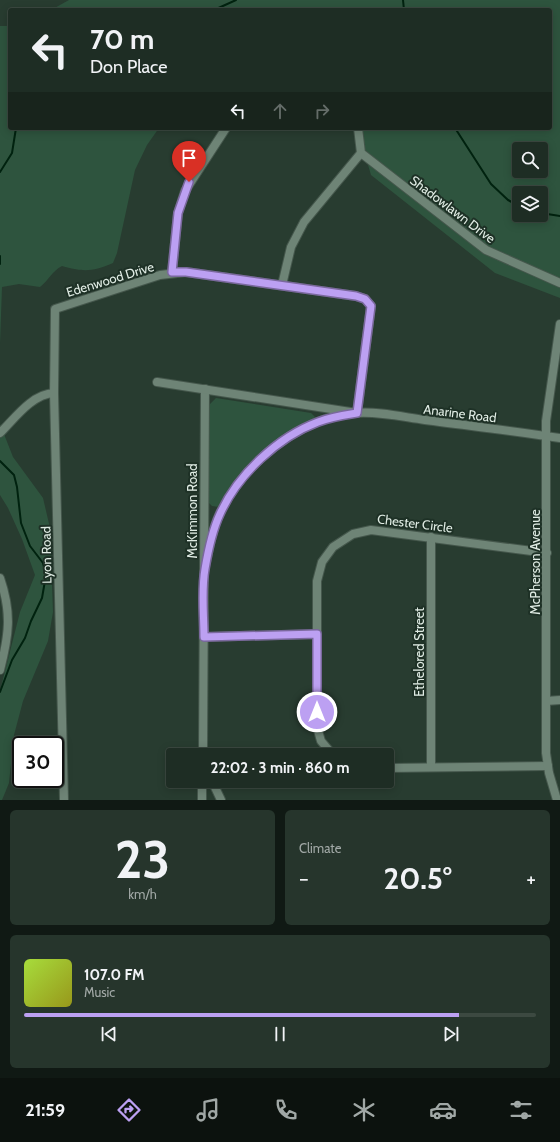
<!DOCTYPE html>
<meta charset="utf-8">
<style>
body{margin:0;font-family:Cabin,sans-serif;background:#26352c;color:#f1f3f6;height:100vh;display:flex;flex-direction:column;font-size:15px;white-space:nowrap}
*{box-sizing:border-box;margin:0}
p{font-size:13px;color:#a1a8a6}
.icon{flex:none;width:22px;height:22px;fill:none;stroke:currentColor;stroke-width:2;stroke-linecap:round;stroke-linejoin:round}
.map{position:relative;height:800px;overflow:hidden}
.drawer{display:flex;flex-direction:column;gap:10px;padding:10px;background:#101914;flex:1}
.drawer>*{flex:none}
.top-card{position:absolute;left:8px;top:8px;width:544px;height:122px;border-radius:4px;box-shadow:0 2px 10px #0003,0 0 0 1px #3c4941;background:#1e2d24;color:#f1f3f6;overflow:hidden}
.controls{position:absolute;left:512px;top:142px;display:grid;gap:8px}
.controls a{display:grid;place-items:center;width:36px;height:36px;border-radius:4px;background:#1e2d24;box-shadow:0 2px 10px #0003,0 0 0 1px #3c4941;font-size:20px}
.speed{position:absolute;left:12px;top:736px;display:flex;gap:8px;font-size:20px;font-weight:700;text-align:center}
.speed>*{display:grid;place-content:center;width:52px;height:52px;border-radius:50%;background:#1e2d24;box-shadow:0 2px 10px #0003,0 0 0 1px #3c4941;line-height:1}
.speed .limit{border:2px solid #111;border-radius:6px;background:#fff;color:#111}
.pin{position:absolute;display:grid;place-items:center;width:34px;height:34px;color:#fff;margin:-41px -17px;border-radius:50% 50% 50% 0;rotate:-45deg;box-shadow:0 0 4px #0007}
.pin .icon{rotate:45deg}
.me{position:absolute;width:44px;margin:-22px;rotate:0deg;stroke-linejoin:round;filter:drop-shadow(0 0 3px #0008)}
.turn{display:flex;align-items:center;gap:14px;height:84px;padding:0 16px;font-size:18px}
.turn .icon{width:52px;height:52px;stroke-width:2.5}
.turn b{display:block;font-size:28px;line-height:34px}
.lanes{display:flex;align-items:center;height:38px;padding:0 16px;background:#0003;justify-content:center;gap:20px;direction:ltr}
.lanes .off{opacity:.35}
.big{font-size:30px;font-weight:700;line-height:1.1}
.drawer .tile{flex:1;display:flex;flex-direction:column;justify-content:center;gap:6px;min-width:0;padding:0 14px;border-radius:6px;background:#26352c}
.drawer .dial{align-items:center;gap:0}
.dial b{font-size:52px;line-height:1}
.song{display:flex;align-items:center;gap:12px}
.cover{width:48px;height:48px;border-radius:6px;background:linear-gradient(135deg,hsl(80 70% 55%),hsl(60 70% 35%))}
.played{height:4px;border-radius:2px;background:linear-gradient(90deg,#bca0f2 85%,#3c4941 85%)}
.keys{display:flex;justify-content:space-around;direction:ltr}
.heat{display:flex;justify-content:space-between;align-items:center;font-size:22px;direction:ltr}
.drawer .tiles{flex:1;display:grid;gap:10px;grid-template-columns:1fr 1fr}
.tile:last-child{grid-column:span 2}
.trip{position:absolute;left:166px;top:748px;width:228px;height:40px;border-radius:4px;background:#1e2d24;box-shadow:0 2px 10px #0003,0 0 0 1px #3c4941;font-weight:700;line-height:40px;text-align:center}
.dock{display:flex;height:64px;justify-content:space-around;align-items:center;background:#0c120e;color:#a1a8a6}
.dock .icon{width:28px;height:28px}
.dock .active{color:#bca0f2}
.dock b{font-size:18px;color:#f1f3f6}
.map>svg:first-child{display:block}
.green{fill:#2e543e;fill-rule:evenodd}
.lines{fill:none;stroke-linecap:round;stroke-linejoin:round}
.stream{stroke:#00220f;stroke-width:2}
.minor-casing{stroke:#45574c;stroke-width:10}
.minor{stroke:#6e8476;stroke-width:8}
.route-casing{stroke:#7a689d;stroke-width:10}
.route{stroke:#bca0f2;stroke-width:7}
.labels{text-anchor:middle;stroke-width:4;stroke-linejoin:round;paint-order:stroke}
.street-label{font-size:13px;fill:#e0ece4;stroke:#1e3126}
</style>
<div class="map">
<svg width="560" height="800" viewBox="0 0 560 800">
<rect width="100%" height="100%" fill="#283c30"/>
<g class="green">
<path d="M 69,0 L 560,0 L 560,298 L 495,273 L 371,175 L 357,128 L 550,128 L 550,10 L 51,10 ZM 519,149 L 541,149 L 541,171 L 519,171 ZM 519,193 L 541,193 L 541,215 L 519,215 Z"/>
<path d="M 0,26 L 10,26 L 10,128 L 159,128 L 147,145 L 135,170 L 117,253 L 113,263 C 92,272 83,272 62,266 C 52,271 49,280 40,287 L 19,284 L 2,287 L 0,344 Z"/>
<path d="M 216,398 L 311,413 L 315,417 L 313,424 L 271,447 L 219,507 L 212,506 L 209,503 L 209,405 Z"/>
<path d="M 0,424 L 13,457 L 43,498 L 50,528 L 53,612 L 48,641 L 23,701 L 14,735 L 9,783 L 2,800 L 0,800 L 0,691 L 20,612 L 35,575 L 22,539 L 8,508 L 0,495 Z"/>
</g>
<g class="lines">
<g class="stream">
<path d="M 403,0 L 404,10"/>
<path d="M 214,10 L 236,0"/>
<path d="M 455,128 L 491,184 L 508,200 L 519,206"/>
<path d="M 0,172 L 12,153 L 16,128"/>
<path d="M 541,213 L 560,216"/>
<path d="M 0,256 L 0,264"/>
<path d="M 0,461 L 14,475 L 17,487 L 21,523 L 30,546 L 43,563 L 46,575 L 42,598 L 31,621 L 25,638 L 12,660 L 0,692"/>
</g>
<defs>
<g id="minor">
<path d="M 358,128 L 361,153 L 486,250 L 560,283"/>
<path d="M 172,272 L 178,213 L 185,191 L 226,128"/>
<path d="M 282,285 L 291,247 L 304,222 L 361,153"/>
<path d="M 0,433 C 15,418 32,394 54,393"/>
<path d="M 431,537 L 431,767"/>
<path d="M 204,571 C 209,551 211,531 220,513 C 244,463 300,417 356,413 C 378,411 403,417 425,420 C 470,426 515,431 560,438"/>
<path d="M 0,578 C 12,613 9,635 0,670"/>
<path d="M 204,637 L 317,634"/>
<path d="M 546,701 L 560,700"/>
<path d="M 203,755 L 205,389"/>
<path d="M 333,755 L 321,741 L 317,727 L 317,581 L 322,562 L 333,547 L 353,534 L 371,530 L 547,553"/>
<path d="M 387,768 L 548,766"/>
<path d="M 212,781 L 221,800"/>
<path d="M 64,800 L 54,393 L 55,309 L 160,275 L 186,272 L 356,296 L 365,299 L 371,306 L 357,413 L 157,382"/>
<path d="M 202,800 L 202,781"/>
<path d="M 557,800 L 549,773 L 546,753 L 546,421 L 560,324"/>
</g>
</defs>
<use href="#minor" class="minor-casing"/>
<use href="#minor" class="minor"/>
</g>
<g class="lines">
<defs>
<path id="route" d="M 189,182 L 178,213 L 172,272 L 186,272 L 356,296 L 365,299 L 371,306 L 357,413 C 344,415 331,417 318,422 C 278,437 238,474 220,514 C 212,531 208,551 205,569 C 201,591 204,615 204,637 L 317,634 L 317,712"/>
</defs>
<use href="#route" class="route-casing"/>
<use href="#route" class="route"/>
</g>
<g class="labels">
<g class="street-label">
<text transform="translate(453 209) rotate(37)" y="5">Shadowlawn Drive</text>
<text transform="translate(110 279) rotate(-17)" y="5">Edenwood Drive</text>
<text transform="translate(460 413) rotate(7)" y="5">Anarine Road</text>
<text transform="translate(192 511) rotate(-90)" y="5">McKimmon Road</text>
<text transform="translate(415 523) rotate(7)" y="5">Chester Circle</text>
<text transform="translate(46 555) rotate(-91)" y="5">Lyon Road</text>
<text transform="translate(535 562) rotate(-90)" y="5">McPherson Avenue</text>
<text transform="translate(419 652) rotate(-90)" y="5">Ethelored Street</text>
</g>
</g>
</svg>
<div class="controls">
<a><svg class="icon" aria-label="search" viewBox="0 0 24 24"><circle cx="10" cy="10" r="6"/><path d="M15 15l6 6"/></svg></a>
<a><svg class="icon" aria-label="layers" viewBox="0 0 24 24"><path d="M12 4l9 5-9 5-9-5zM3 14l9 5 9-5"/></svg></a>
</div>
<div class="speed"><div class="limit">30</div></div>
<div class="pin" style="left:189px;top:182px;background:#d93025"><svg class="icon" aria-label="arrive" viewBox="0 0 24 24"><path d="M6 21V4h12l-3 4 3 4H6"/></svg></div>
<svg class="me" style="left:317px;top:712px" viewBox="-20 -20 40 40"><circle r="17" fill="#bca0f2" stroke="#fff" stroke-width="3"/><path d="M0-11L8 9 0 5-8 9z" fill="#fff"/></svg>
<div class="trip">22:02 · 3 min · 860 m</div>
<div class="top-card">
<div class="turn"><svg class="icon" aria-label="left" viewBox="0 0 24 24"><path d="M17 20v-9H6M10 6l-5 5 5 5"/></svg><div><b>70 m</b>Don Place</div></div>
<div class="lanes"><svg class="icon" aria-label="left" viewBox="0 0 24 24"><path d="M17 20v-9H6M10 6l-5 5 5 5"/></svg><svg class="icon off" aria-label="ahead" viewBox="0 0 24 24"><path d="M12 20V5M6 11l6-6 6 6"/></svg><svg class="icon off" aria-label="right" viewBox="0 0 24 24"><path d="M7 20v-9h11M14 6l5 5-5 5"/></svg></div>
</div>
</div>
<section class="drawer">
<div class="tiles">
<div class="tile dial"><b>23</b><p>km/h</p></div>
<div class="tile"><p>Climate</p>
<div class="heat"><a>−</a><b class="big">20.5°</b><a>+</a></div>
</div>
<div class="tile">
<div class="song"><i class="cover"></i><div><b>107.0 FM</b><p>Music</p></div></div>
<div class="played"></div>
<div class="keys"><svg class="icon" aria-label="previous" viewBox="0 0 24 24"><path d="M18 5L8 12l10 7zM5 5v14"/></svg><svg class="icon" aria-label="pause" viewBox="0 0 24 24"><path d="M8 5v14M16 5v14"/></svg><svg class="icon" aria-label="next" viewBox="0 0 24 24"><path d="M6 5l10 7-10 7zM19 5v14"/></svg></div>
</div>
</div>
</section>
<nav class="dock">
<b>21:59</b>
<svg class="icon active" aria-label="directions" viewBox="0 0 24 24"><path d="M12 3l9 9-9 9-9-9zM9 14v-3h6M13 9l2 2-2 2"/></svg>
<svg class="icon" aria-label="music" viewBox="0 0 24 24"><path d="M9 18V5l10-2v13"/><circle cx="6" cy="18" r="3"/><circle cx="16" cy="16" r="3"/></svg>
<svg class="icon" aria-label="phone" viewBox="0 0 24 24"><path d="M5 4h4l2 5-3 2q2 4 5 5l2-3 5 2v4C11 20 4 13 5 4z"/></svg>
<svg class="icon" aria-label="climate" viewBox="0 0 24 24"><path d="M12 3v18M4 7l16 10M4 17L20 7"/></svg>
<svg class="icon" aria-label="car" viewBox="0 0 24 24"><path d="M5 17H2v-5l4-1 3-4h7l3 4 3 1v5h-3M9 17h6M6 11h13"/><circle cx="7" cy="17" r="2"/><circle cx="17" cy="17" r="2"/></svg>
<svg class="icon" aria-label="filters" viewBox="0 0 24 24"><path d="M4 7h16M4 17h16"/><circle cx="9" cy="7" r="2"/><circle cx="15" cy="17" r="2"/></svg>
</nav>
